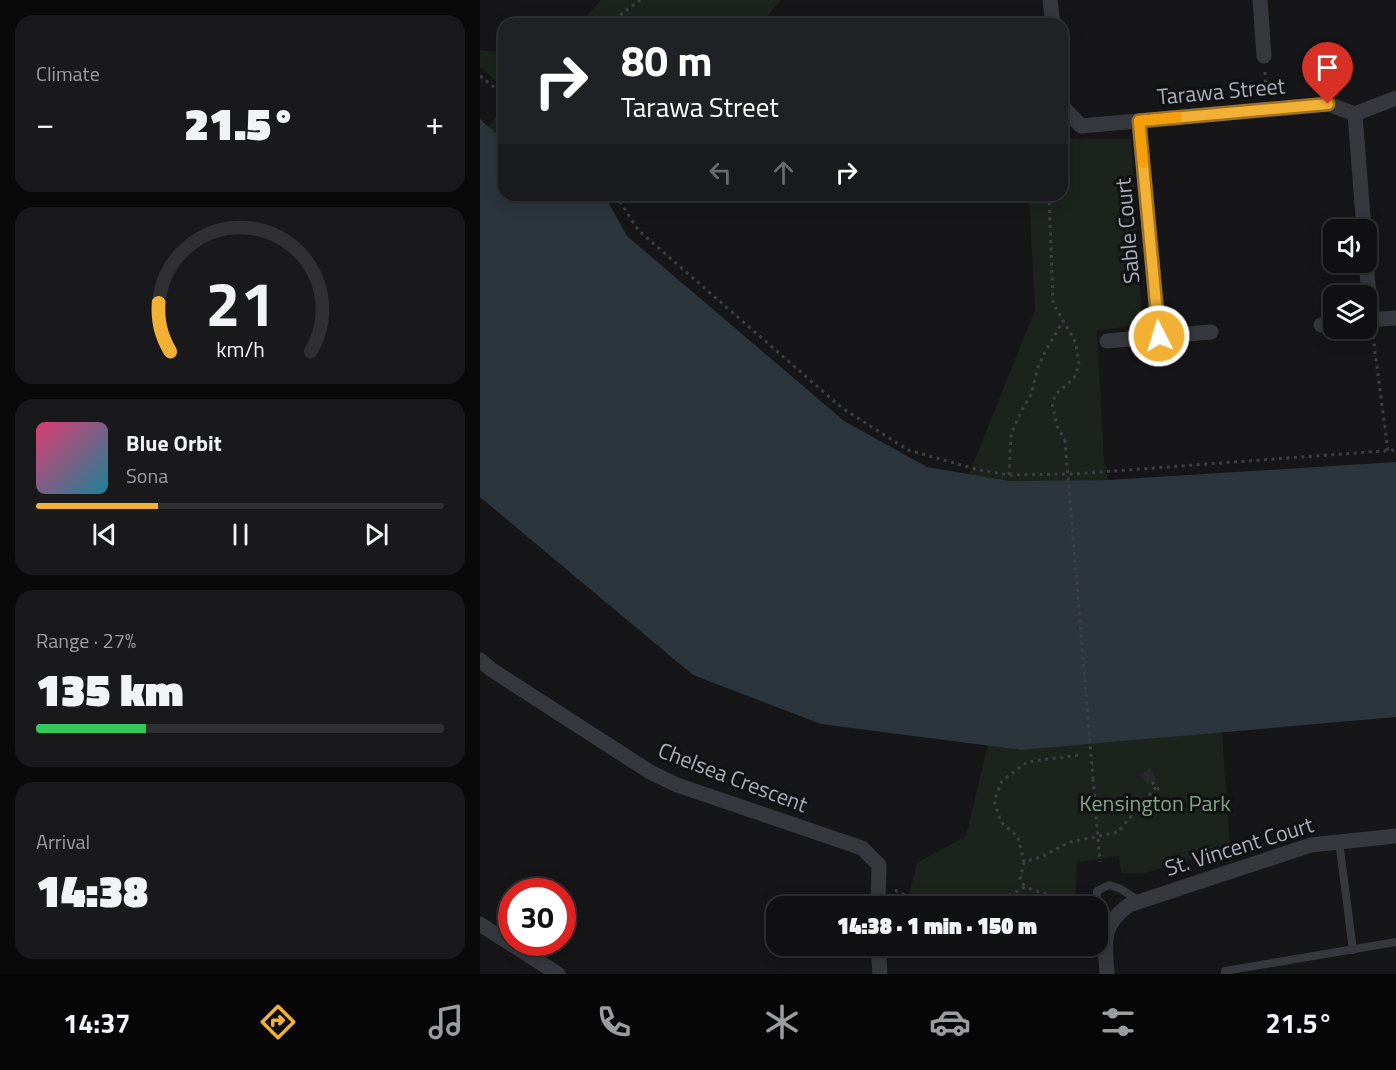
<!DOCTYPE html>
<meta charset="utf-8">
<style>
body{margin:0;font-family:"Titillium Web",sans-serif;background:#19191b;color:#f1f3f6;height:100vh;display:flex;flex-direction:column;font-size:22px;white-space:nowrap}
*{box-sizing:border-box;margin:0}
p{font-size:20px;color:#9c9d9f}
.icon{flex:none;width:33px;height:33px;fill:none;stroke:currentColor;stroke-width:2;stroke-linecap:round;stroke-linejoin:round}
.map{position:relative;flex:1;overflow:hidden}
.details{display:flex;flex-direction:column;gap:15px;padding:15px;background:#09090a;width:480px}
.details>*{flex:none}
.banner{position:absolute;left:18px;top:18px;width:570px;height:183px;border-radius:18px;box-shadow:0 3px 15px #0003,0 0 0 2px #303032;background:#202124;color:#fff;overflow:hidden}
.controls{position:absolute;left:843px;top:219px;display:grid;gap:12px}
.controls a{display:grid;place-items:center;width:54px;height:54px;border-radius:12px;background:#101012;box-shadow:0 3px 15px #0003,0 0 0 2px #303032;font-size:30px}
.speed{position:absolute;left:18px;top:878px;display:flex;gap:12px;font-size:30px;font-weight:700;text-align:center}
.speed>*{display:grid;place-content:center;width:78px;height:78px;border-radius:50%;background:#101012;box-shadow:0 3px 15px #0003,0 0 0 2px #303032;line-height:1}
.speed .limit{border:9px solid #d22;background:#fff;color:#111}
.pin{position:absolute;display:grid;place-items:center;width:51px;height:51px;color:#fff;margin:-62px -26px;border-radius:50% 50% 50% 0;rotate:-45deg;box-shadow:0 0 6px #0007}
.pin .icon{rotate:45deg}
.me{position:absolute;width:66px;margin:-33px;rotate:355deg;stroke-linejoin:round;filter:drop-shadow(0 0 4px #0008)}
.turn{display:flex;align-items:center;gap:21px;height:126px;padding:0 24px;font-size:27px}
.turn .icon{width:78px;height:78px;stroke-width:2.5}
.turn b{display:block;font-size:42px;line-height:51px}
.lanes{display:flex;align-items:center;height:57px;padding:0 24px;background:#0003;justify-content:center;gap:30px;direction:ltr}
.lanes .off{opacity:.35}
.big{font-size:45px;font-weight:800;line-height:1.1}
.details .widget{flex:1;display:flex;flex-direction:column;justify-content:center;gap:9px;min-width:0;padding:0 21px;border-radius:18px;background:#19191b}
.details .dial{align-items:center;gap:0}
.dial svg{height:156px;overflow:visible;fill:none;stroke:#303032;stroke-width:7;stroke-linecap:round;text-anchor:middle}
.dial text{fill:#f1f3f6;stroke:none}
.song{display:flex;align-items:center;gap:18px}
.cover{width:72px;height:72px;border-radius:9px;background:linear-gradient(135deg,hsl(340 70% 55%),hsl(190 70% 35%))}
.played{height:6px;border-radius:3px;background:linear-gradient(90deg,#f2b134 30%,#303032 30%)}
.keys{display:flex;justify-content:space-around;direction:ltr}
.heat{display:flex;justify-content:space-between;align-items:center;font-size:33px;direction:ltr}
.charge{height:9px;border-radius:4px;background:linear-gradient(90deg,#34c759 27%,#303032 0)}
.trip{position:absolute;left:286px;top:896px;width:342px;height:60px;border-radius:18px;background:#101012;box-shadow:0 3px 15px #0003,0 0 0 2px #303032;font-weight:800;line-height:60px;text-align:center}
.tab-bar{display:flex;height:96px;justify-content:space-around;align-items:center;background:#060607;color:#9c9d9f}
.tab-bar .icon{width:42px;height:42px}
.tab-bar .current{color:#f2b134}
.tab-bar b{font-size:27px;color:#f1f3f6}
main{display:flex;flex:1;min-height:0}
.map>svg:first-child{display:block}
.green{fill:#1c231d}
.water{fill:#2c353c}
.building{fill:#29292c}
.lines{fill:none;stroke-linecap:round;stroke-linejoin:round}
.path{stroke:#3d3f44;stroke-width:3;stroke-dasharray:3 4.5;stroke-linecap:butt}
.service{stroke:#37383d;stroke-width:8}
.minor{stroke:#37383d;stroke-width:15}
.path-bridge{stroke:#3d3f44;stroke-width:3;stroke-dasharray:3 4.5;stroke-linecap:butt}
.route-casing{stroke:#9d7322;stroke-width:15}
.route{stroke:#f2b134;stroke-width:10}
.slow{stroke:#f59e0b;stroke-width:10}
.labels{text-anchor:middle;stroke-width:6;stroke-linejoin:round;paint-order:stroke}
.street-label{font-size:22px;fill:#a8adb8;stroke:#111113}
.park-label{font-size:22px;fill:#7fa381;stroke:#111113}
</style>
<main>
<section class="details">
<div class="widget"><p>Climate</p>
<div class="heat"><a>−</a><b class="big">21.5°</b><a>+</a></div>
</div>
<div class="widget dial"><svg viewBox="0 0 100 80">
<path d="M14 69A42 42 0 1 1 86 69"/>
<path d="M14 69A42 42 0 0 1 8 44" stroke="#f2b134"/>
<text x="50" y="56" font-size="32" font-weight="700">21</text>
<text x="50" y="72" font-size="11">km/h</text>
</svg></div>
<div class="widget">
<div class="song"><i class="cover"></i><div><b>Blue Orbit</b><p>Sona</p></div></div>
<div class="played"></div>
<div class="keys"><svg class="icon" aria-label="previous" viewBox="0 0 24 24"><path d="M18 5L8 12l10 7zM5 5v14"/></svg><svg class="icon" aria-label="pause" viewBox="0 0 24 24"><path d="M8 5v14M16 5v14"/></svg><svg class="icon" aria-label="next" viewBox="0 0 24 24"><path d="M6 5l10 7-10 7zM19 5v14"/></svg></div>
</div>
<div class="widget"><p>Range · 27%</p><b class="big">135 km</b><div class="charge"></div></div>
<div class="widget"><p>Arrival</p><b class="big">14:38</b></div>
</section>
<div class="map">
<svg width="916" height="974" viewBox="0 0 916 974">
<rect width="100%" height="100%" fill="#161618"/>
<g class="green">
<path d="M 121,0 L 301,0 L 281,24 L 99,24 Z"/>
<path d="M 0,50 L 24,53 L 24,87 L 0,67 Z"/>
<path d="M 24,108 L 24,141 L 8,127 Z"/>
<path d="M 582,139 L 651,139 L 662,324 L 617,331 L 624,461 L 628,480 L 530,481 L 489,474 L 555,310 L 549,195 L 582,195 Z"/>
<path d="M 742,732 L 750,848 L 662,874 L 641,873 L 639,856 L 597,862 L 595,906 L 426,906 L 437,863 L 486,836 L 508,745 L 541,750 Z"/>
</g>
<path class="water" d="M 0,119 L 24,141 L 24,195 L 124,195 L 147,236 L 364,421 L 447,467 L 530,481 L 628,480 L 916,462 L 916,717 L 541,750 L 341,724 L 213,675 L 0,497 Z"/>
<path class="building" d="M 670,768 L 676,779 L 668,785 L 660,775 Z"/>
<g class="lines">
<g class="path">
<path d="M 128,24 L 160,0"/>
<path d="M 785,72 L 786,93"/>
<path d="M 0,76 L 24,95"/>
<path d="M 136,195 L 158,230 L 362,408 L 428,450 L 499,470 L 529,475 L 593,474 L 916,450"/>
<path d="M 569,195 L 573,303 L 596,343 L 599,365 L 594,378 L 577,393 L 572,403 L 577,426 L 585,440"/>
<path d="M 893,336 L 908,451"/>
<path d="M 529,475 L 531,434 L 543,408 L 551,395 L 558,367 L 565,352 L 583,321"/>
<path d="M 598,755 L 547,762 L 522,781 L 514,801 L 521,822 L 538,837 L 544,862 L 561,857 L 590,842 L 638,832 L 676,787"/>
<path d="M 613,779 L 620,862"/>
<path d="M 672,782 L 682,793"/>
<path d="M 544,862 L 540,879 L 545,887"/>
<path d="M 415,890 L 446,906"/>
<path d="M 509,906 L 545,887 L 582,900 L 599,900"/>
</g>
<g class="service">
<path d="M 859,841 L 873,950"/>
<path d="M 617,906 L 617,891 L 629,885 L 641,889 L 659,901"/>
<path d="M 618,916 L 627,928"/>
<path d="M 745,974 L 745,971 L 916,942"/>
</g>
<g class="minor">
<path d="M 570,0 L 573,24"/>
<path d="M 780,0 L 784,56"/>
<path d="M 582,96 L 583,107 L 601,126 L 848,104 L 875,114 L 916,98"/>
<path d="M 875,114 L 884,230"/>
<path d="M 659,121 L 679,336"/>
<path d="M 886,261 L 891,319"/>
<path d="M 886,320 L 916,318"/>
<path d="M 841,325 L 854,323"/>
<path d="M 627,341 L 731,332"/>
<path d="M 0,660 L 12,670 L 170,772 L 197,785 L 382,848 L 399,865 L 398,906"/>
<path d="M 0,924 L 78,974"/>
<path d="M 398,945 L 400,974"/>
<path d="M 627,974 C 625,942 620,926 649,905 L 831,845 L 916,836"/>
</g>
<path class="path-bridge" d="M 585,440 L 613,779"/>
</g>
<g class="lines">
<defs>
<path id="route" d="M 679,336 L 659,121 L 848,104"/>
</defs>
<use href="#route" class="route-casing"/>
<use href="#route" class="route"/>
<path class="slow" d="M 663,163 L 659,121 L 697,117"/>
</g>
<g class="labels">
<g class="street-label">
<text transform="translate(741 91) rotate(-5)" y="8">Tarawa Street</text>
<text transform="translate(647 231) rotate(-95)" y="8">Sable Court</text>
<text transform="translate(253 777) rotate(21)" y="8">Chelsea Crescent</text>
<text transform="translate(759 846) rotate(-17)" y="8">St. Vincent Court</text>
</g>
<g class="park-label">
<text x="675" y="811">Kensington Park</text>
</g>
</g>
</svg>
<div class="controls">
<a><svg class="icon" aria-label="sound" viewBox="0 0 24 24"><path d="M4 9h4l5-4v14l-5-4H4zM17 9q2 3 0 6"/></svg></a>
<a><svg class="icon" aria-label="layers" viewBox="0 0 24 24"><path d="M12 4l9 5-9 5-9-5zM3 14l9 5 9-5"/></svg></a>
</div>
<div class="speed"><div class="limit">30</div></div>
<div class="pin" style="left:848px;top:104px;background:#d93025"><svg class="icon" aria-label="arrive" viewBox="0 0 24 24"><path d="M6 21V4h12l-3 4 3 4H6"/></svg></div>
<svg class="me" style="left:679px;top:336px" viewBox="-20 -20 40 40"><circle r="17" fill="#f2b134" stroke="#fff" stroke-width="3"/><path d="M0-11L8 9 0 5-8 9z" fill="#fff"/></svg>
<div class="trip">14:38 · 1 min · 150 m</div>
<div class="banner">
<div class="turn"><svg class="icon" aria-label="right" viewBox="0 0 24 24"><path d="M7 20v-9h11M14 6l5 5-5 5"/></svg><div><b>80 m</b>Tarawa Street</div></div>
<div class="lanes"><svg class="icon off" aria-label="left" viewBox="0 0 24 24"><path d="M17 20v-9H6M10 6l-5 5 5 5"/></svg><svg class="icon off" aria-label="ahead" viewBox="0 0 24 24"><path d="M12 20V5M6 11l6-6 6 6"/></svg><svg class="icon" aria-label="right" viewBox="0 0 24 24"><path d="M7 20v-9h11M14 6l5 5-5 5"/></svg></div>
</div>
</div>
</main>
<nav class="tab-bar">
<b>14:37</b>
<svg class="icon current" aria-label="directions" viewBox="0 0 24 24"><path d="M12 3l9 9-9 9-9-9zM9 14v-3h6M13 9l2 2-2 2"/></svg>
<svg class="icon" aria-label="music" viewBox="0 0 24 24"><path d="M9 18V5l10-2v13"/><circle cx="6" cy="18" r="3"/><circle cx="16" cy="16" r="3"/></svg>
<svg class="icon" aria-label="phone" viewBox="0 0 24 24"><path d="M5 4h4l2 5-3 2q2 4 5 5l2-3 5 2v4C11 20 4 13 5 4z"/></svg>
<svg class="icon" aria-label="climate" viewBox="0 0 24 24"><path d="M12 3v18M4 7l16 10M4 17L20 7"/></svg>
<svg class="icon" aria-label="car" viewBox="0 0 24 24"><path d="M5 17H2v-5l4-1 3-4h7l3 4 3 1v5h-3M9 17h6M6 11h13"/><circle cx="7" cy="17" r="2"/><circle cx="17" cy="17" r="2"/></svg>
<svg class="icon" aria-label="filters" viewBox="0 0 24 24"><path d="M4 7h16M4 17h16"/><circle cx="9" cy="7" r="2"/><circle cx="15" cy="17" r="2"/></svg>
<b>21.5°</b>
</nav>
